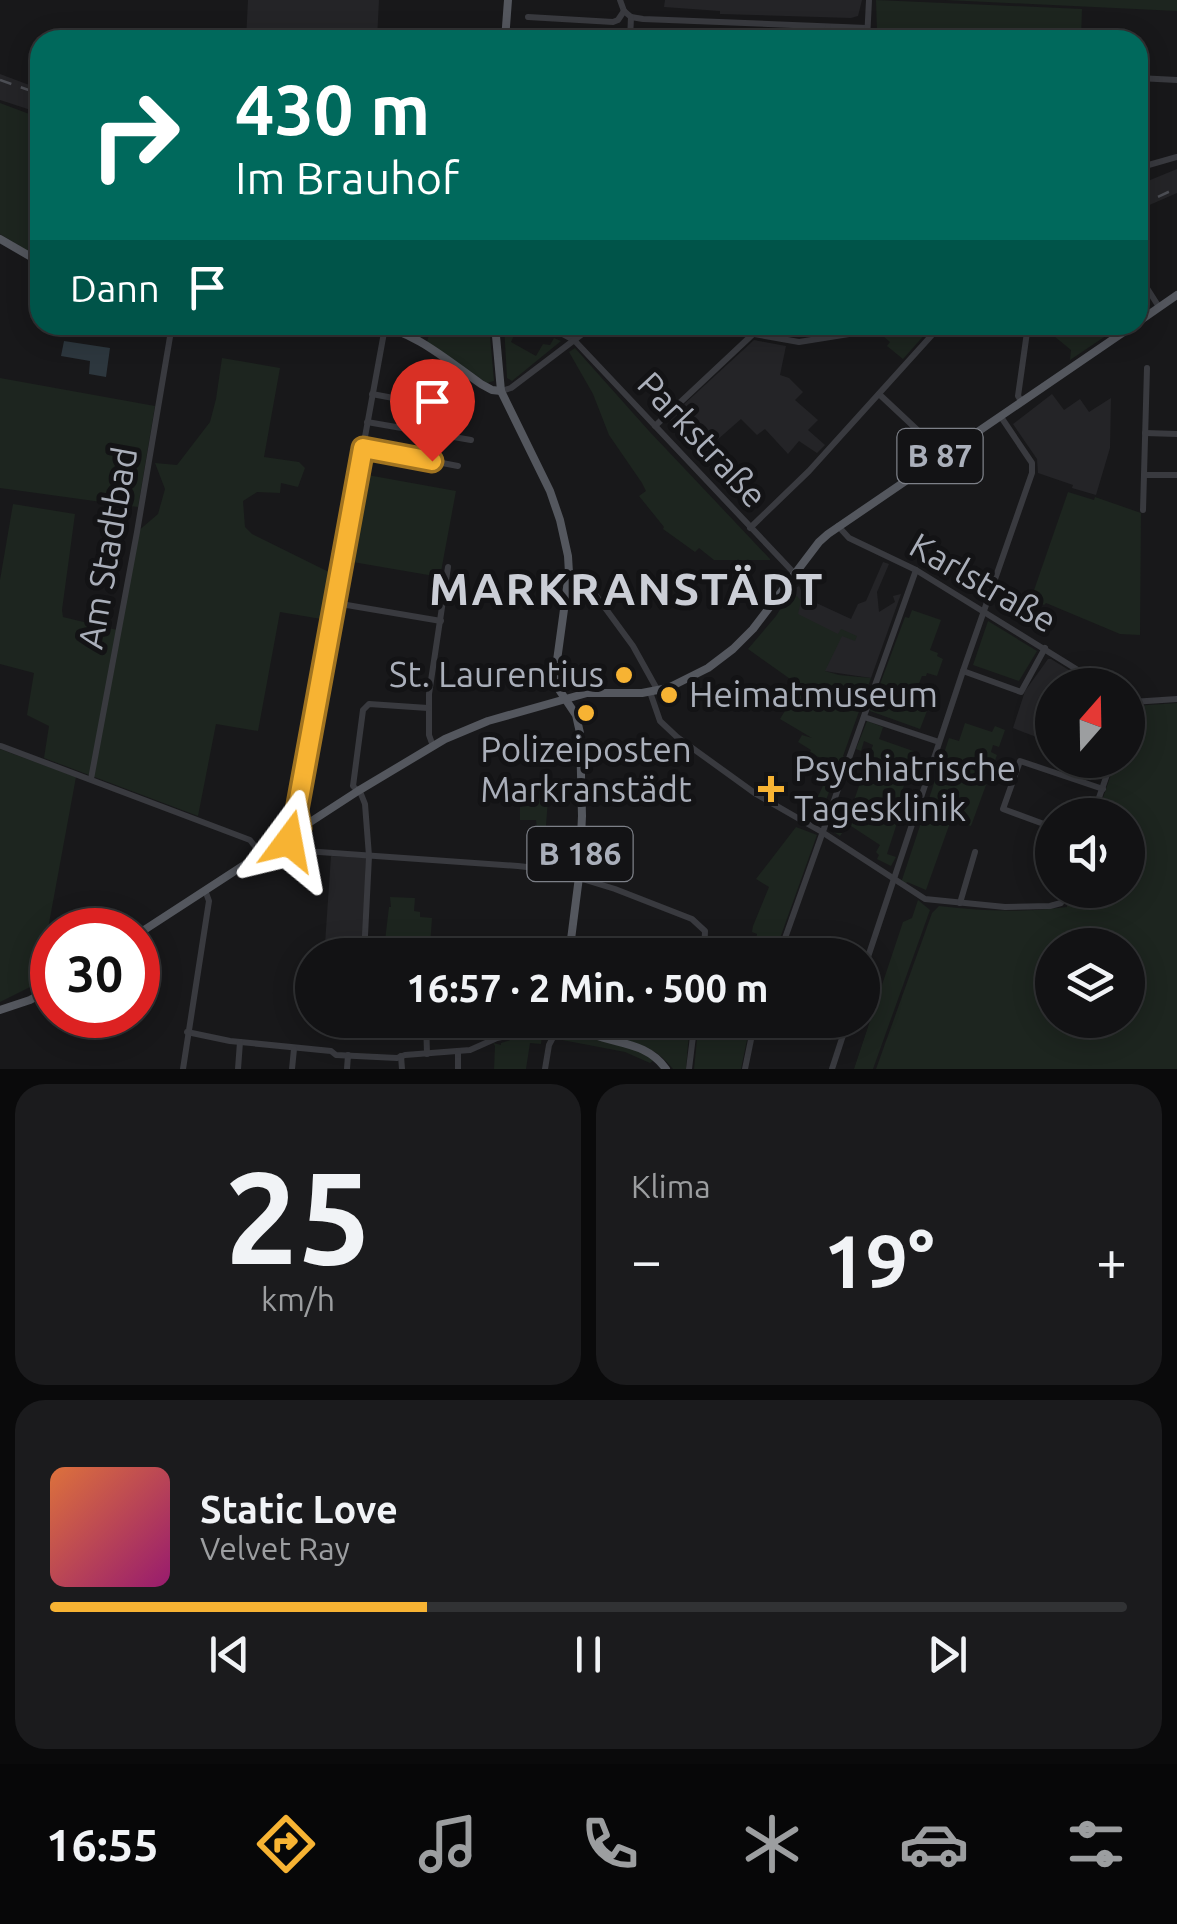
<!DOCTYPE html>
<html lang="de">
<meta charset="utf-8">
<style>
body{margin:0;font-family:Ubuntu,sans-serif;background:#1b1b1d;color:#f1f3f6;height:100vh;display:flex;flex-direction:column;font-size:38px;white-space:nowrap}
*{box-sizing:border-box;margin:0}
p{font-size:32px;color:#9c9ea0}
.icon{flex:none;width:55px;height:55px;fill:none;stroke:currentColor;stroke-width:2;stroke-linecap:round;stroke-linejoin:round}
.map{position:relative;height:1069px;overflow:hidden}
.drawer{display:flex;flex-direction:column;gap:15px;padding:15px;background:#0a0a0b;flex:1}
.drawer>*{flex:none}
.guide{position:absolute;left:30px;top:30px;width:1118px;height:305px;border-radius:30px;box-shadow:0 5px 25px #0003,0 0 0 2px #313234;background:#00695c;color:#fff;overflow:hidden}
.needle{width:65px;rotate:20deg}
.fabs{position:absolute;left:1035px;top:668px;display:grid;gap:20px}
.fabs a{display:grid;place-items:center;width:110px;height:110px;border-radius:50%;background:#121214;box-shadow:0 5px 25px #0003,0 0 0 2px #313234;font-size:50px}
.speed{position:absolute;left:30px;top:908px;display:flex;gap:20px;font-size:50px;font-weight:700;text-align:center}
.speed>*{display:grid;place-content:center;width:130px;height:130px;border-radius:50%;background:#121214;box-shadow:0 5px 25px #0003,0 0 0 2px #313234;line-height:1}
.speed .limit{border:15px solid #d22;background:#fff;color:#111}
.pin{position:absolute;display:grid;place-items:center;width:85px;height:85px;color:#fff;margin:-102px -42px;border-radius:50% 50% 50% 0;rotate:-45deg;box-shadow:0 0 10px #0007}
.pin .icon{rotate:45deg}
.me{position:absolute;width:110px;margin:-55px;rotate:13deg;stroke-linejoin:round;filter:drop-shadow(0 0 8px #0008)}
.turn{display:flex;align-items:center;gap:35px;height:210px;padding:0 40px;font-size:45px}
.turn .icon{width:130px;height:130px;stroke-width:2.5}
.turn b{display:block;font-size:70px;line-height:85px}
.then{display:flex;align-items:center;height:95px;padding:0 40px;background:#0003;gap:20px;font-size:38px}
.big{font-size:75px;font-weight:600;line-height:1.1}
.drawer .tile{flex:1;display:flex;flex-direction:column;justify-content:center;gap:15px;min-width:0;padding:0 35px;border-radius:30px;background:#1b1b1d}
.drawer .dial{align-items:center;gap:0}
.dial b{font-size:130px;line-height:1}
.song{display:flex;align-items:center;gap:30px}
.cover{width:120px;height:120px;border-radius:15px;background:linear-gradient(135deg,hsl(20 70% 55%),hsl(320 70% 35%))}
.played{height:10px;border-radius:5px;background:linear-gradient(90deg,#f7b333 35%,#313234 35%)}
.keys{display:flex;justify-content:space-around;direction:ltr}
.heat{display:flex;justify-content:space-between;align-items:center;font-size:55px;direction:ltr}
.drawer .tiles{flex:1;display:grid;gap:15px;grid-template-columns:1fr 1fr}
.tile:last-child{grid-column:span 2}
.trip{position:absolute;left:295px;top:938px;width:585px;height:100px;border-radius:50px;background:#121214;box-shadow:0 5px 25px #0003,0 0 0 2px #313234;font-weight:600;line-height:100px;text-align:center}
.tabs{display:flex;height:160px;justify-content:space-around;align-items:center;background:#070708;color:#9c9ea0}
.tabs .icon{width:70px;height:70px}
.tabs .selected{color:#f7b333}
.tabs b{font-size:45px;color:#f1f3f6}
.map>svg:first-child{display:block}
.built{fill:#242427}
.green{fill:#1d251f;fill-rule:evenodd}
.water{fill:#2d373e}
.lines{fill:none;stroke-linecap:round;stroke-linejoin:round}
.minor{stroke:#393a3f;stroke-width:6}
.major{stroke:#54575e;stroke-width:8}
.rail{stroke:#4c4e54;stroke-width:2.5;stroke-dasharray:12 10;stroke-linecap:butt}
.route-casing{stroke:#a17421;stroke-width:25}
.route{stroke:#f7b333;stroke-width:18}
.poi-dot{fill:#f7b333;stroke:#131315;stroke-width:4}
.labels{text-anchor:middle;stroke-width:10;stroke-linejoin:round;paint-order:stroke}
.shield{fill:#131315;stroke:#7d8088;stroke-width:2.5}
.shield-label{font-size:32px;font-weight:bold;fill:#aaafba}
.street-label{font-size:35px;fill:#aaafba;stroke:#131315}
.poi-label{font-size:35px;fill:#aaafba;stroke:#131315;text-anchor:start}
.district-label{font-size:45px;font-weight:bold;letter-spacing:2.5px;fill:#cbced6;stroke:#131315}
</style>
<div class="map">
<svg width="1177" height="1069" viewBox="0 0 1177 1069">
<rect width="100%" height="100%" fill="#18181a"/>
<g class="built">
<path d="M 248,0 L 379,0 L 377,40 L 246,40 Z"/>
<path d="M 665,0 L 862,0 L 858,16 L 851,18 L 720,14 L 720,11 L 664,7 Z"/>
<path d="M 0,74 L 40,89 L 40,113 L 0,100 Z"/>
<path d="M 1177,169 L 1177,193 L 1138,210 L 1138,185 Z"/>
<path d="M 754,340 L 786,346 L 780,375 L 789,378 L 803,392 L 795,400 L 818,420 L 808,430 L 825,445 L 817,453 L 799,441 L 788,454 L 765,429 L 757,435 L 741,419 L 700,455 L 668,419 Z"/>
<path d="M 1052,394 L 1064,410 L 1080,399 L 1089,412 L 1111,398 L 1110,448 L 1096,495 L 1072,488 L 1073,485 L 1038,473 L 1037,459 L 1013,424 Z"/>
<path d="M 883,562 L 889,564 L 877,592 L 879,612 L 895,602 L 893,596 L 901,594 L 871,678 L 824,671 L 797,614 L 797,599 L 792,590 L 799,586 L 806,600 L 812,601 L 851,619 L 858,604 L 866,601 Z"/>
<path d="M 1048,659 L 1051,659 L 1093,685 L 1052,685 L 1052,743 L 1013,728 L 1025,691 Z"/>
<path d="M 331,856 L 366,858 L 363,946 L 325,944 Z"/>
</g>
<g class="green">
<path d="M 876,0 L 1082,9 L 1081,40 L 976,40 L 976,37 L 877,32 Z"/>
<path d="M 945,0 L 1177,0 L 1177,11 Z"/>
<path d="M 0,103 L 40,118 L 40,258 L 0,234 Z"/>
<path d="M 451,325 L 489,325 L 494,381 L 487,383 L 427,342 L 429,335 Z"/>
<path d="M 504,325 L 514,325 L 517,329 L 511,342 L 536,356 L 543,344 L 550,345 L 554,338 L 561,341 L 512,381 L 507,378 Z"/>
<path d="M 1040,325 L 1122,325 L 1070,360 L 1071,350 L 1054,336 L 1038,333 Z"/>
<path d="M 923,328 L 927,332 L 903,359 L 887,346 L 890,342 L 882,335 Z"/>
<path d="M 575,348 L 649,431 L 770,559 L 770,560 L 714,560 L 699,548 L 695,552 L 663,529 L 664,527 L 639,496 L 646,491 L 642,483 L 609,435 L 593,394 L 569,352 Z"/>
<path d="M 222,358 L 280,368 L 264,457 L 299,462 L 305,468 L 298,487 L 281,483 L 280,493 L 257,492 L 243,501 L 245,527 L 252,534 L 335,575 L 327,620 L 280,612 L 258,731 L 216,724 L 198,816 L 44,758 L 49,726 L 27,715 L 34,673 L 0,664 L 0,580 L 13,504 L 75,514 L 62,610 L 63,617 L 117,630 L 137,532 L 158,514 L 165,489 L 155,463 L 177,465 L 210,422 L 216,399 Z"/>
<path d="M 0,378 L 155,406 L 138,507 L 0,488 Z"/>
<path d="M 362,474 L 456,491 L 440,577 L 347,561 Z"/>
<path d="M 1068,492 L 1094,500 L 1095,497 L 1141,513 L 1140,635 L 1120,634 L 1046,603 L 1044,605 L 1032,596 Z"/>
<path d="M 792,590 L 801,601 L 798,614 L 838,634 L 841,629 L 857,636 L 855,641 L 842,636 L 825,671 L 839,675 L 871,678 L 843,756 L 845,758 L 843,765 L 839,764 L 835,777 L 838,779 L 835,788 L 831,787 L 824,805 L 828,807 L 826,812 L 819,810 L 816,819 L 809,816 L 833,764 L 810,753 L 811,750 L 798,742 L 802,735 L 812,738 L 780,719 L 800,686 L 748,649 L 776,616 Z"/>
<path d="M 912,610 L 941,620 L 930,650 L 938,653 L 937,656 L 943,659 L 937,676 L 927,673 L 926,676 L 922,676 L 918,686 L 920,688 L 918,694 L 927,711 L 920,729 L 870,711 L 905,617 L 909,618 Z"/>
<path d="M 988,621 L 1037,651 L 1019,681 L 973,665 Z"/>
<path d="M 1177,703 L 1177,1069 L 876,1069 L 932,913 L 939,906 C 985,911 1020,913 1067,907 L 1067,901 L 1099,901 L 1099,890 L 1128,890 L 1128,815 L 1097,815 L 1116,760 L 1128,760 L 1128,725 L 1134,706 ZM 1052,945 L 1128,945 L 1128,1020 L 1052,1020 Z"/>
<path d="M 867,721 L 883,727 L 879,739 L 916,752 L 917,757 L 913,756 L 898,768 L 907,771 L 908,774 L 892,820 L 897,823 L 887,854 L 896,857 L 891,866 L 877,859 L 879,855 L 876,852 L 880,845 L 851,826 L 848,825 L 840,836 L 829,829 L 836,810 L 840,811 L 838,818 L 847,821 L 873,745 L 864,741 L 861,751 L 856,749 Z"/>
<path d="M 965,723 L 992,732 L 995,726 L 1005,730 L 999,747 L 993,745 L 991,752 L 997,755 L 971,826 L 951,820 L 926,890 L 907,882 L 904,886 L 901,883 L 949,738 L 959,741 Z"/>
<path d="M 0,749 L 76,777 L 38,983 L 0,1002 Z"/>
<path d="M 525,798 L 548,799 L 545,839 L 540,839 L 540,829 L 537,829 L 536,820 L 520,820 L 520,802 Z"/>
<path d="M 796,827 L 817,835 L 774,955 L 753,955 L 757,934 L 752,932 L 753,926 L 769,887 L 756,879 Z"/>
<path d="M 390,897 L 415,898 L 414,911 L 420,912 L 420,917 L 432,918 L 430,947 L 439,948 L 439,955 C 429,955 417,956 407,954 C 399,952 394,950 384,949 L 389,907 L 391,907 Z"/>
<path d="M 918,900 L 930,910 L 873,1069 L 854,1069 L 903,922 L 912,918 Z"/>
<path d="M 581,1020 L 690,1020 L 686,1069 L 673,1069 C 645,1032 608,1046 581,1020 Z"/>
<path d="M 699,1020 L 751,1020 L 741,1069 L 694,1069 Z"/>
<path d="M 566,1023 L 591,1038 L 635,1049 L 655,1059 L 650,1063 L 625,1052 L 557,1039 L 561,1028 Z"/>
<path d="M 533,1033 L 542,1035 L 541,1044 L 530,1043 L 526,1069 L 494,1069 L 495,1046 L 493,1043 L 501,1045 L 501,1043 Z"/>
</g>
<path class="water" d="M 64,341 L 110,348 L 106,377 L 89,374 L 90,361 L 61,356 Z"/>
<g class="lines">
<g class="minor">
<path d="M 620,0 L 624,11"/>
<path d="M 624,11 L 631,17 L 643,19 L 867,28"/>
<path d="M 528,17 L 613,22 L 618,20 L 624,11"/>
<path d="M 630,40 L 631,17"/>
<path d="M 827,40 L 828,27"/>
<path d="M 867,40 L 869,0"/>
<path d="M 1138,78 L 1177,80"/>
<path d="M 1138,168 L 1177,157"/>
<path d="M 1138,274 L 1159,307"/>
<path d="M 546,325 L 574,340 L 795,574"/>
<path d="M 703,325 L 799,342 L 905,325"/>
<path d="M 414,338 L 437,325"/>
<path d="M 501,391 L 511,388 L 594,325"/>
<path d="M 372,394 L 441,407 L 432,461"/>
<path d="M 879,394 L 943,454"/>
<path d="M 1022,402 L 1018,396 L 1028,325"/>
<path d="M 367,422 L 471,440"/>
<path d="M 655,426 L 752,335"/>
<path d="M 1145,433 L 1177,434"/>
<path d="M 363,448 L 458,466"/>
<path d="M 1144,475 L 1177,475"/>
<path d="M 1143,510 L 1147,368"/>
<path d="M 838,526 L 849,538 L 916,570 L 1102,685"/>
<path d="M 750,528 L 809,471 L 941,325"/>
<path d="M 569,573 L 581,575 L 633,646 L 658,691"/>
<path d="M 335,603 L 441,621"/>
<path d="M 963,671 L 1021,692 L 1045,648"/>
<path d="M 650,692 L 660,721 L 677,737 L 756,794 L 822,832 L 925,899 L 1005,907 L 1050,906 L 1061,903 L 1066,890"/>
<path d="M 1128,700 L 1132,702 L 1177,699"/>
<path d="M 1128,716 L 1132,702"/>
<path d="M 864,717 L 939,742"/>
<path d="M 1,746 L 250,840 L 261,854"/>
<path d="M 433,746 L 429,735 L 429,694 L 448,567"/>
<path d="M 91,779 L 137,532 L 172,325"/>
<path d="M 1093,815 L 1112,760"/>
<path d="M 1052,827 L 1003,809 L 1020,761 L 1103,789"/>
<path d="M 300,829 L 297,810 L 385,327"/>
<path d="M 286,838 L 293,846 L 305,851 L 518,866 L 553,870 L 615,889 L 692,919 L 705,931 L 704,955"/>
<path d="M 960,903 L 975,852"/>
<path d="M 364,955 L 369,856 L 365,804 L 361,794 L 353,786 L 363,710 L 369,704 L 428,708"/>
<path d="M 779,955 L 916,570"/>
<path d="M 862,975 L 963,671 L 1032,473 L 1032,463 L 1001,417"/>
<path d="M 426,1020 L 427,1054"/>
<path d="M 187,1032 L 230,1041 L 331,1051 L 336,1055 L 397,1058 L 405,1055 L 470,1050 L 497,1038 L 528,1031 L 556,1032"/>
<path d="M 401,1056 L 402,1069"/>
<path d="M 183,1069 L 209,901 L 205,890"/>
<path d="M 238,1069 L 240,1042"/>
<path d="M 292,1069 L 294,1049"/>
<path d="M 347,1069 L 348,1055"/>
<path d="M 458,1069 L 458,1051"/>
<path d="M 545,1069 L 549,1045 L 562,1020"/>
<path d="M 689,1069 L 695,1020"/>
<path d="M 745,1069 L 755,1020"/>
<path d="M 832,1069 L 848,1020"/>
</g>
<g class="major">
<path d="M 505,40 L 508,0"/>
<path d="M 0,239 L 40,262"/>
<path d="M 1138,322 L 1177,295"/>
<path d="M 375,325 C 415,331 448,361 481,384 L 492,390 L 501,391"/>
<path d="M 495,325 L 501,391 L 550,491 L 560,520 L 568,556 L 569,573 L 555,675 L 558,688 L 576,715 L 580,733 L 582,816 L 579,877 L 569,955"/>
<path d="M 138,934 L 358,791 L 445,739 L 488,721 L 587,693 L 642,693 L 668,688 L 708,668 L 733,649 L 753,629 L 819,542 L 828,534 L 1134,325"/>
<path d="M 0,1010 L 30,1000 L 52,988"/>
<path d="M 573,1020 C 599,1049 641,1034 666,1069"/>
</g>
<g class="rail">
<path d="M 0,80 L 40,94"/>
<path d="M 1138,206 L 1177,188"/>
</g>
</g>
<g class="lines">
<defs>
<path id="route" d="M 289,841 L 286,838 L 300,828 L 297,810 L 363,448 L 432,461"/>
</defs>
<use href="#route" class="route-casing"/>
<use href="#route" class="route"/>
</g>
<g class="poi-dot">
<circle cx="624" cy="675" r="10"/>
<circle cx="669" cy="695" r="10"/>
<circle cx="586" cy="713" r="10"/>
<path d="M766 774h10v10h10v10h-10v10h-10v-10h-10v-10h10z"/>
</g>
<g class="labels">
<g class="shield">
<rect x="897.5" y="429" width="85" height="54" rx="8"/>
<rect x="527.5" y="827" width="105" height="54" rx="8"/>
</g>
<g class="shield-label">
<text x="940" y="467">B 87</text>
<text x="580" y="865">B 186</text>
</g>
<g class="street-label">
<text transform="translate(702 440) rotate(47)" y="12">Parkstraße</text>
<text transform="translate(108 548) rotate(-80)" y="12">Am Stadtbad</text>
<text transform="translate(983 583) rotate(30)" y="12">Karlstraße</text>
</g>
<g class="poi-label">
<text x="604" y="687" text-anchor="end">St. Laurentius</text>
<text x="689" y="707">Heimatmuseum</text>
<text x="586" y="762" text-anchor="middle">Polizeiposten<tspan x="586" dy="40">Markranstädt</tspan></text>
<text x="794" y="781">Psychiatrische<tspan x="794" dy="40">Tagesklinik</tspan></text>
</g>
<g class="district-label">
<text x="627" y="605">MARKRANSTÄDT</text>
</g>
</g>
</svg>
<div class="fabs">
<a><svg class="needle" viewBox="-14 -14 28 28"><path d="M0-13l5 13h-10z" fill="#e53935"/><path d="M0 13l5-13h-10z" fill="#9c9ea0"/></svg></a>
<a><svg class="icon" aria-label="sound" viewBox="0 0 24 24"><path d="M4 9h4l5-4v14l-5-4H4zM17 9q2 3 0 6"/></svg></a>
<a><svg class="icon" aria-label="layers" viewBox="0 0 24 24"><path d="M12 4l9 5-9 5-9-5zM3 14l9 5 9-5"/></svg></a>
</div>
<div class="speed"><div class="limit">30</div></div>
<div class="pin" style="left:432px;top:461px;background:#d93025"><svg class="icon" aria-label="arrive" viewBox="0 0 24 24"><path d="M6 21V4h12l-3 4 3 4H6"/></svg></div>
<svg class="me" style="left:289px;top:841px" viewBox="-20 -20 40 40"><path d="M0-17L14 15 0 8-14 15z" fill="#f7b333" stroke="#fff" stroke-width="4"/></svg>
<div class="trip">16:57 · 2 Min. · 500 m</div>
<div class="guide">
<div class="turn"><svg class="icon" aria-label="right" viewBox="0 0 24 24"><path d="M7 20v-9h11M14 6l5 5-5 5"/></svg><div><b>430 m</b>Im Brauhof</div></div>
<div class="then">Dann<svg class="icon" aria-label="arrive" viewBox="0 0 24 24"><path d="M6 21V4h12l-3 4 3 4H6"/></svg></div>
</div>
</div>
<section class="drawer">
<div class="tiles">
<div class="tile dial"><b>25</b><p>km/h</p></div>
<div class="tile"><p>Klima</p>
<div class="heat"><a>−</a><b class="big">19°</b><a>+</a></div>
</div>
<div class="tile">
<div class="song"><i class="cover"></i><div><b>Static Love</b><p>Velvet Ray</p></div></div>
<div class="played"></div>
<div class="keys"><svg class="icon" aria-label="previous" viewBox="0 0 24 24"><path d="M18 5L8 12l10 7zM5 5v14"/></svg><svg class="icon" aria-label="pause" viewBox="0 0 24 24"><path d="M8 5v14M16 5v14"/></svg><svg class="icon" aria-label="next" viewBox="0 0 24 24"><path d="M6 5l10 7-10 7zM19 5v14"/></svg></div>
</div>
</div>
</section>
<nav class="tabs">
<b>16:55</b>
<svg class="icon selected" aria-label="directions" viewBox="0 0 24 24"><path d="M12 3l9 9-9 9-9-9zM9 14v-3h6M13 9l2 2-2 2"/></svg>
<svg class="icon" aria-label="music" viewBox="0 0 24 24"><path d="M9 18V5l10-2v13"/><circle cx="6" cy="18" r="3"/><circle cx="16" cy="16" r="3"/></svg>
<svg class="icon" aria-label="phone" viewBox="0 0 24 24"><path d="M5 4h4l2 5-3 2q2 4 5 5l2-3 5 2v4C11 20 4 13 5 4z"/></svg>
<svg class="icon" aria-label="climate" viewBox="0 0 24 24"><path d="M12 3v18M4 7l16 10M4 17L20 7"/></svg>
<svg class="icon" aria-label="car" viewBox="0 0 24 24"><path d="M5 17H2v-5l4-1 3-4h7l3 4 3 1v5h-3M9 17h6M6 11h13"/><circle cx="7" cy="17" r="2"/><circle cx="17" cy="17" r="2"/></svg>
<svg class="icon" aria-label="filters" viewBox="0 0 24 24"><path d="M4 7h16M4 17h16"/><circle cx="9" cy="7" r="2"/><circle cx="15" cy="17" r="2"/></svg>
</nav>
